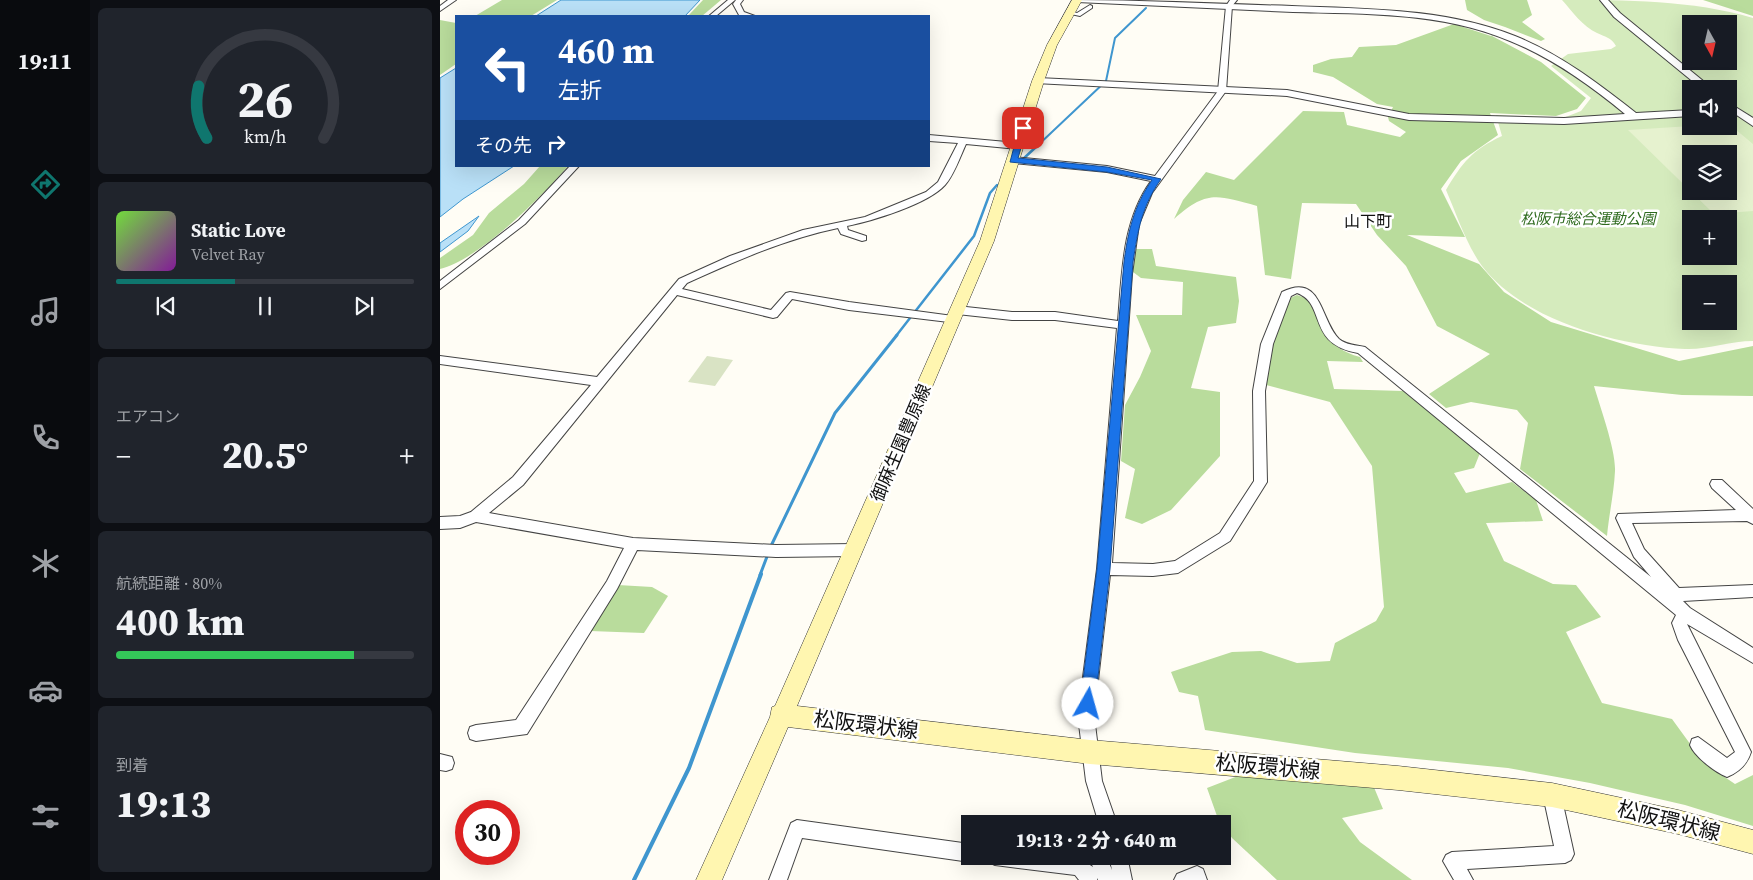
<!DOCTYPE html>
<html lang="ja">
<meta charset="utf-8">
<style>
body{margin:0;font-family:"Source Serif 4","Noto Sans JP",serif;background:#20242c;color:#f1f3f6;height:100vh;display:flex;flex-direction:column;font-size:19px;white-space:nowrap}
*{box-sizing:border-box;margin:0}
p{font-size:16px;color:#9ea1a6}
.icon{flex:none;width:28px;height:28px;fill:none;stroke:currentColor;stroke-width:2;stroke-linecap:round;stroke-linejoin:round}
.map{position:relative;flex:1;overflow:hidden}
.details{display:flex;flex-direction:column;gap:8px;padding:8px;background:#0d0f14;width:350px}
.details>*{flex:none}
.hud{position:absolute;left:15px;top:15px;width:475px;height:152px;border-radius:0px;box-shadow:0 5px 20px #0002;background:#1a4fa0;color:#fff;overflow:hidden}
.needle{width:32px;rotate:172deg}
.fabs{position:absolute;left:1242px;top:15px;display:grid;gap:10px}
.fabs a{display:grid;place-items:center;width:55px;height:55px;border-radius:0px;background:#171b24;box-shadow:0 5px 20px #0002;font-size:25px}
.speed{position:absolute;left:15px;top:800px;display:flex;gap:10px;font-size:25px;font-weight:700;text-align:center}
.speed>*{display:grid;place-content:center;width:65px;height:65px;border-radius:50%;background:#171b24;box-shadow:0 5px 20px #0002;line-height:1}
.speed .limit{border:8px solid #d22;background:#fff;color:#111}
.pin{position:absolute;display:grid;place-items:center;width:42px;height:42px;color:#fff;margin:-21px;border-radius:10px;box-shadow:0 2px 8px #0006}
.me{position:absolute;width:55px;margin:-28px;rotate:7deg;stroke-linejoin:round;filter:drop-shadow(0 0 4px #0008)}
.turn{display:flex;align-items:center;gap:18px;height:105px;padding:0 20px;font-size:22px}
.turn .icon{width:65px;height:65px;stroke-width:2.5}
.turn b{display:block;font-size:35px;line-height:42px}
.then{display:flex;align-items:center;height:48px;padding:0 20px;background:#0003;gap:10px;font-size:19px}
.big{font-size:38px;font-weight:800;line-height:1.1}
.details .card{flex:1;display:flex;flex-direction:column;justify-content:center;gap:8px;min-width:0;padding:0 18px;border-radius:8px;background:#20242c}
.details .dial{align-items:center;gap:0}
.dial svg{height:130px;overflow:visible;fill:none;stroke:#363941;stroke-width:7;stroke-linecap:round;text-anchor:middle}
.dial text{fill:#f1f3f6;stroke:none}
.song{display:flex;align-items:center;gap:15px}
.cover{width:60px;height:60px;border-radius:8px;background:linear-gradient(135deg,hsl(100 70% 55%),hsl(290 70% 35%))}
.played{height:5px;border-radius:2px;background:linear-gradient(90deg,#0f766e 40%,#363941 40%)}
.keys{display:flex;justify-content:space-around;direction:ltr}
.heat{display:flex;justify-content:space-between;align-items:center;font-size:28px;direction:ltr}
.charge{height:8px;border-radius:4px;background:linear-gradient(90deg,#34c759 80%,#363941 0)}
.trip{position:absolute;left:521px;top:815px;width:270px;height:50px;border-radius:0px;background:#171b24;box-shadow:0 5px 20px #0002;font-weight:800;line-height:50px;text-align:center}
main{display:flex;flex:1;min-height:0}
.dock{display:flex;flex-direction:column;width:90px;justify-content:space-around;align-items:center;background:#090b0e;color:#9ea1a6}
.dock .icon{width:35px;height:35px}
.dock .on{color:#0f766e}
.dock b{font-size:22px;color:#f1f3f6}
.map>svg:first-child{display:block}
.green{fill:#d5ebbd;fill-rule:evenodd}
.forest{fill:#b9dc9c}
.cemetery{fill:#d9e3c4}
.pitch{fill:#e6f2cf;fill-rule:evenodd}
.water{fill:#b9e0f7;stroke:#3f96cf}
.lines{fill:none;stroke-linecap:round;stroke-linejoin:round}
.stream-far3{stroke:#3f96cf;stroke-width:2}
.stream-far2{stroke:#3f96cf;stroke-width:2.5}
.stream-far1{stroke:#3f96cf;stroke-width:3}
.stream{stroke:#3f96cf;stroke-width:4}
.minor-casing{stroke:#444;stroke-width:2}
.tertiary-casing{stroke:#444;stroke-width:2}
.secondary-casing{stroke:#333;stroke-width:1}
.minor{fill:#fff;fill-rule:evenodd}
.tertiary{fill:#fff;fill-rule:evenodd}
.secondary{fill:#fff6b0;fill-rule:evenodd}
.route{fill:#1a73e8;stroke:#114b97}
.labels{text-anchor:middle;stroke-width:5;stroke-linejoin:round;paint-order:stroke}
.far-park-label{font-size:15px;font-style:italic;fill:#2f6b1f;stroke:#fff}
.far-quarter-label{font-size:16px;fill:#111;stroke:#fff}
.street-label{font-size:18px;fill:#111;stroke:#fff}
.near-street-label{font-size:21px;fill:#111;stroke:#fff}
</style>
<main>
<nav class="dock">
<b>19:11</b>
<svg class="icon on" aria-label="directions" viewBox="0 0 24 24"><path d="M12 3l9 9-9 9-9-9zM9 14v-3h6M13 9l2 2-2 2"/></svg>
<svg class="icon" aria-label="music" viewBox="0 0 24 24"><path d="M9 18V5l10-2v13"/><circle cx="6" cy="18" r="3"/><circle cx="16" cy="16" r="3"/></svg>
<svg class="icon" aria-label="phone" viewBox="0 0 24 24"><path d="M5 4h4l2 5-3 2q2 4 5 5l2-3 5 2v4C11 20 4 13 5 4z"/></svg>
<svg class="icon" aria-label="climate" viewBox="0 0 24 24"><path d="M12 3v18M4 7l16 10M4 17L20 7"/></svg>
<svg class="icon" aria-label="car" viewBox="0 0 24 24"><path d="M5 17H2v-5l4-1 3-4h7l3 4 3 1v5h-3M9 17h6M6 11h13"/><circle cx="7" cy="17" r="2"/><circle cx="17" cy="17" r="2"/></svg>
<svg class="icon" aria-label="filters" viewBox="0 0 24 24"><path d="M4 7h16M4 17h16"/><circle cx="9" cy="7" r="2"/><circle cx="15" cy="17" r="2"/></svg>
</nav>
<section class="details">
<div class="card dial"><svg viewBox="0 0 100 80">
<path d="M14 69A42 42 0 1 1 86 69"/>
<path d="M14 69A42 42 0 0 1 9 37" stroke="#0f766e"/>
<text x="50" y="56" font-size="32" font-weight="700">26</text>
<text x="50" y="72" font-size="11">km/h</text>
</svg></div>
<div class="card">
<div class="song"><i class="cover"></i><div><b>Static Love</b><p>Velvet Ray</p></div></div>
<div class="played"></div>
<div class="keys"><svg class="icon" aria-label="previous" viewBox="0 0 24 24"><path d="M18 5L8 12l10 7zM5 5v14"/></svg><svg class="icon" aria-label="pause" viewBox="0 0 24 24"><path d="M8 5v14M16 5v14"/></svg><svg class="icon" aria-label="next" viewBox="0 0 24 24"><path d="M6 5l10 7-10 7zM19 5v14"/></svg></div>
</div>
<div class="card"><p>エアコン</p>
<div class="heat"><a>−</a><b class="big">20.5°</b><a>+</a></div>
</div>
<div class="card"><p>航続距離 · 80%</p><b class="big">400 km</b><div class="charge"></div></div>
<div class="card"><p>到着</p><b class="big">19:13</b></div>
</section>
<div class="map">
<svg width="1313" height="880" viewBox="0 0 1313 880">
<rect width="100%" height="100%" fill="#fffdf5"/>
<path class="green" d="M 1122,0 C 1186,0 1252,0 1313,18 L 1313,341 C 1290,341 1267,350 1245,349 C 1179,346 1084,321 1042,266 C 1026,244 1017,215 1006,190 C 1022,163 1032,150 1062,136 L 1056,115 L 1123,118 L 1141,111 L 1151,98 L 1111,66 L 1128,54 L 1171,49 L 1176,46 C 1171,37 1165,37 1157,33 C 1143,27 1132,11 1122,0 ZM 1251,24 L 1289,24 L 1289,61 L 1251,61 ZM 1251,89 L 1289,89 L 1289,126 L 1251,126 ZM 1251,154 L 1289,154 L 1289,191 L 1251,191 ZM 1251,219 L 1289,219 L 1289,256 L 1251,256 ZM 1251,284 L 1289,284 L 1289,321 L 1251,321 Z"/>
<g class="forest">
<path d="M 62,0 L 117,0 L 91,16 L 35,16 Z"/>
<path d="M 263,0 L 281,0 L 262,16 L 248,16 Z"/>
<path d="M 1025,0 L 1087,0 L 1092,15 L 1082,22 L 1105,39 L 1101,41 L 1065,27 L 1052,36 L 1101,62 L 1146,98 L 1137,109 L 1116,116 L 1050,113 L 1058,135 L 1021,161 L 1001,189 L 1025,237 L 967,235 L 1039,264 L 1064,292 L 1111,322 L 1239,361 L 1313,346 L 1313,396 L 1242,395 L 1154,386 C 1160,407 1176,450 1175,471 C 1174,493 1169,514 1167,536 L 1080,469 L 1088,423 L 1077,410 L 1031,402 L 1006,408 L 989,394 L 1050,354 L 997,326 L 966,266 L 937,235 L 916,204 L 862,203 L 851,279 L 825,275 L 817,206 C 776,195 767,190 734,219 L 743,200 L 766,172 L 794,180 L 863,111 L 904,112 L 907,125 L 960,137 L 966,132 L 949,121 L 948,117 L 953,107 L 937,104 L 893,77 L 873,72 L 873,65 L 891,59 L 912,57 L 919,47 L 956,45 L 1014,24 L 1051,36 L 1065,27 L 1044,20 L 1027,10 Z"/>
<path d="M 1263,0 L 1313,0 L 1313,16 Z"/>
<path d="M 0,20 L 16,23 L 16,64 L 0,75 Z"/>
<path d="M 100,166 L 128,166 C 102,197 38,260 0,269 L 0,258 L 33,235 L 49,213 L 84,184 Z"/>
<path d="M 690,249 L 712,249 L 716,266 L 796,277 L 799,301 L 796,323 L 768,327 L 751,388 L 780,392 L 780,456 L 731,510 L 702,524 L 685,518 L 695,469 L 681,461 L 685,405 L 700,377 L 711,351 L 696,315 L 742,315 L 743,282 L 701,278 L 693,272 Z"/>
<path d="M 857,295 L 868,299 C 883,328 886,348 920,357 L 923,362 L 887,361 L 894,389 L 963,391 L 1040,453 L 1034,468 L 1014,473 L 1026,493 L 1072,482 L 1096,500 L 1103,521 L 1046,523 L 1064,561 L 1113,584 L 1136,585 L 1161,617 L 1126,632 L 1162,703 L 1232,719 L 1264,763 L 1295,784 L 1313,775 L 1313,826 L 1245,805 L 1150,783 L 1068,768 L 915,753 L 765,730 L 758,696 L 739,692 L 731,672 L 792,652 L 821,651 L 857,663 L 890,661 L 895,643 L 936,621 L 944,607 L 932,466 L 890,402 L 826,385 L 831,345 L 848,299 Z"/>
<path d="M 178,585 L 212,587 L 228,596 L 204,633 L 150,631 Z"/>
<path d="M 798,776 L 933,785 L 943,809 L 902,818 L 920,842 L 972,880 L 837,880 L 792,838 L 777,816 L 767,788 Z"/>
</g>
<path class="cemetery" d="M 267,356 L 293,360 L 275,386 L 248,382 Z"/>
<path class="pitch" d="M 1289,124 L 1313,144 L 1313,211 L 1274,214 L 1188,130 L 1251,126 L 1289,126 ZM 1251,154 L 1289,154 L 1289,191 L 1251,191 Z"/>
<g class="water">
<path d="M 121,0 L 260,0 L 245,16 L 96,16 Z"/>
<path d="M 16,68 L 16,166 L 74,166 L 23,199 L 0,217 L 0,78 Z"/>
<path d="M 39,216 L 28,231 L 0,252 L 0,243 Z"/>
</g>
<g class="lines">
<path class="stream-far3" d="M 595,148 L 666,81 L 675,38 L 706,8"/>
<g class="stream-far2">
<path d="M 583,159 L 596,147"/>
<path d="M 456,336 L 534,236 L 550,193 L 557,185"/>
</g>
<g class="stream-far1">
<path d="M 330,548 L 395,413 L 457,335"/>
<path d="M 320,575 L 328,554"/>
</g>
<path class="stream" d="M 194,880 L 249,768 L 321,574"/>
<defs>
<g id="minor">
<path d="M 8,0 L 16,0 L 0,11 L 0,6 Z"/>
<path d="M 288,0 L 295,0 L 276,16 L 269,16 Z"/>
<path d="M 296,0 L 303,0 L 300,4 L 304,12 L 315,16 L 299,15 L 293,4 Z"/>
<path d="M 790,0 L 797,0 L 792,6 L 786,91 L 712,193 L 699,224 L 692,274 L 672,563 L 713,564 L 735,561 L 780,533 L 814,481 L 813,391 L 821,344 L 842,292 C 882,272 880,320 899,339 C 906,345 916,345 925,347 L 1211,577 L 1194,557 L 1176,518 L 1178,514 L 1296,510 L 1272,488 L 1270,484 L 1272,480 L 1282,480 L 1313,509 L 1313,524 L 1307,521 L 1192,523 L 1204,549 L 1239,588 L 1313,585 L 1313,597 L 1243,601 L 1250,608 L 1313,648 L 1313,663 L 1247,624 L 1311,752 C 1307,765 1299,772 1287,777 C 1275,772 1255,757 1250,745 L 1252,739 L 1258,737 L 1287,758 L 1295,752 L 1238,640 L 1232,623 L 1236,615 L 918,353 C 866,344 887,304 857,293 L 851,296 L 833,344 L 825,391 L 827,482 L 790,541 L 738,573 L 713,576 L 670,575 L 654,716 L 662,781 L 677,824 L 659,824 L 646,781 L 638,716 L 657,569 L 677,328 L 615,320 L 572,320 L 517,314 L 512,310 L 517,306 L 572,312 L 615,312 L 678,321 C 682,273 682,221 711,181 L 667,172 L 573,163 L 569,160 L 573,157 L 667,166 L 715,176 L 778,91 L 786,6 Z"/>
<path d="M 650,5 L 652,6 L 652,8 L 640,16 L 626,13 L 630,11 L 637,13 Z"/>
<path d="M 489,135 L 578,143 L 582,146 L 578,149 L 526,144 C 520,157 514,175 505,185 C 488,204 432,221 407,226 L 408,230 L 426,236 L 426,240 L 422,241 L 401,234 L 398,228 C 345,239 296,261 247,283 L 242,289 L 331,310 L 346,293 L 350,292 L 409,302 L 513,316 L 517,317 L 518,320 L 517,323 L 409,310 L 352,299 L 337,317 L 333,318 L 237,295 L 83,485 L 49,513 L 193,538 L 336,545 L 415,544 L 420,546 L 422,550 L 420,554 L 415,556 L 336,557 L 197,550 L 177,589 L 87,734 L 36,741 L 30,739 L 28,733 L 30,727 L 36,725 L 76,720 L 167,581 L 184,548 L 36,522 L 20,528 L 0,529 L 0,517 L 20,516 L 31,512 L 73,477 L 151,385 L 0,364 L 0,356 L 157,377 L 239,279 L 290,256 L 363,230 L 425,217 L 486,192 L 498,182 L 518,143 L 489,141 Z"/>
<path d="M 130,166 L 139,166 L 85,224 L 0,289 L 0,281 L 79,220 Z"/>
<path d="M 0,754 L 12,757 L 14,763 L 12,769 L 6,771 L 0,770 Z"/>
<path d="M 1112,786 L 1118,789 L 1121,795 L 1134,854 L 1131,860 L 1125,863 L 1027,869 L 1033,880 L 1014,880 L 1003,861 L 1006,855 L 1012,852 L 1114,846 L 1103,795 L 1106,789 Z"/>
<path d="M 357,820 L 530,844 L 530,856 L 538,856 L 536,859 L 530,862 L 362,838 L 347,880 L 329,880 L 351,823 Z"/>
<path d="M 546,856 L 625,856 L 639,858 L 653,867 L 648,856 L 666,856 L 672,870 L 669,856 L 687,856 L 692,880 L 658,880 L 657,878 L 657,880 L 639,880 L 635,875 L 555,865 L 549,862 Z"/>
<path d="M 757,866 L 763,869 L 767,880 L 734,880 L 737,874 Z"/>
</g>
<g id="tertiary">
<path d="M 633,0 C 706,0 779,4 852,6 C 927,9 1004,8 1075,36 C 1120,54 1159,84 1196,113 L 1251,110 L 1251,116 L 1124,124 L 969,120 L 847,96 L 595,83 L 595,79 L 598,78 L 847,90 L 969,114 L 1124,118 L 1185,114 C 1150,85 1112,58 1070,41 C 1002,12 926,14 853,12 C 781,9 709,5 637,2 Z"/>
<path d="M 1160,0 L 1168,0 L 1180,13 L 1273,89 L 1262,89 L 1174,17 Z"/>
<path d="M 1289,103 L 1313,118 L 1313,126 L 1289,110 Z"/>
</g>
<path id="secondary" d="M 632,0 L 642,0 L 617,45 L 604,81 L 554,241 L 357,706 L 650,740 L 958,766 L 1112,783 L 1238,810 L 1313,830 L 1313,854 L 1238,834 L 1112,807 L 958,790 L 650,764 L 348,727 L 282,880 L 256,880 L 330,717 L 332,707 L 335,706 L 540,241 L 592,81 L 607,45 Z"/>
</defs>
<use href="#minor" class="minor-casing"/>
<use href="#tertiary" class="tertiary-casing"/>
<use href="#secondary" class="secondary-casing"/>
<use href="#minor" class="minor"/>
<use href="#tertiary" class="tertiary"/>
<use href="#secondary" class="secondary"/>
</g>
<path class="route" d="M 583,125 L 587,128 L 578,158 L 667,167 L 721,179 C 702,206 698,229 693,262 L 670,569 L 655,704 L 653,709 L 648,711 L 643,709 L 640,704 L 657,569 L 684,262 C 688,231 694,206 712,180 L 667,172 L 570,162 L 579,128 Z"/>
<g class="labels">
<g class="far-park-label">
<text x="1148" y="224">松阪市総合運動公園</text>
</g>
<g class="far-quarter-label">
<text x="928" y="227">山下町</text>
</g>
<g class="street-label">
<text transform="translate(461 443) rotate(-67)" y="6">御麻生園豊原線</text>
</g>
<g class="near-street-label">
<text transform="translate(426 725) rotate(7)" y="7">松阪環状線</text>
<text transform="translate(828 767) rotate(5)" y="7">松阪環状線</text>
<text transform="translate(1229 821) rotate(14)" y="7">松阪環状線</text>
</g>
</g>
</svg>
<div class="fabs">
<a><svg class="needle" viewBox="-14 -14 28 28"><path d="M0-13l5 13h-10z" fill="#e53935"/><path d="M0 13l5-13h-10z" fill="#9ea1a6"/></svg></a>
<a><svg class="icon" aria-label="sound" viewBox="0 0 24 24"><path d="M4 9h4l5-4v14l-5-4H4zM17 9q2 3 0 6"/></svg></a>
<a><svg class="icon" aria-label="layers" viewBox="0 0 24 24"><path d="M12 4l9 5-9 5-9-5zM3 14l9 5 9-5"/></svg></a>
<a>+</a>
<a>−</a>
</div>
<div class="speed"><div class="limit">30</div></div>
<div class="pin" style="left:583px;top:128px;background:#d93025"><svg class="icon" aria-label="arrive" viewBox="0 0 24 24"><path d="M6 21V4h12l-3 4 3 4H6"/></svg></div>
<svg class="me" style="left:648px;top:704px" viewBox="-20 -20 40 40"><circle r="19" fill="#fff"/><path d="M0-13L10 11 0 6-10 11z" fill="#1a73e8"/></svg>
<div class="trip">19:13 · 2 分 · 640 m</div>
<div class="hud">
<div class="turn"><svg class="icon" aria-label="left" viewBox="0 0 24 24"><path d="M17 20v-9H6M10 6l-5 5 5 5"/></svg><div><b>460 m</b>左折</div></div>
<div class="then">その先<svg class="icon" aria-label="right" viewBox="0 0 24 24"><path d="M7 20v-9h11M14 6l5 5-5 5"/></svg></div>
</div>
</div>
</main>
